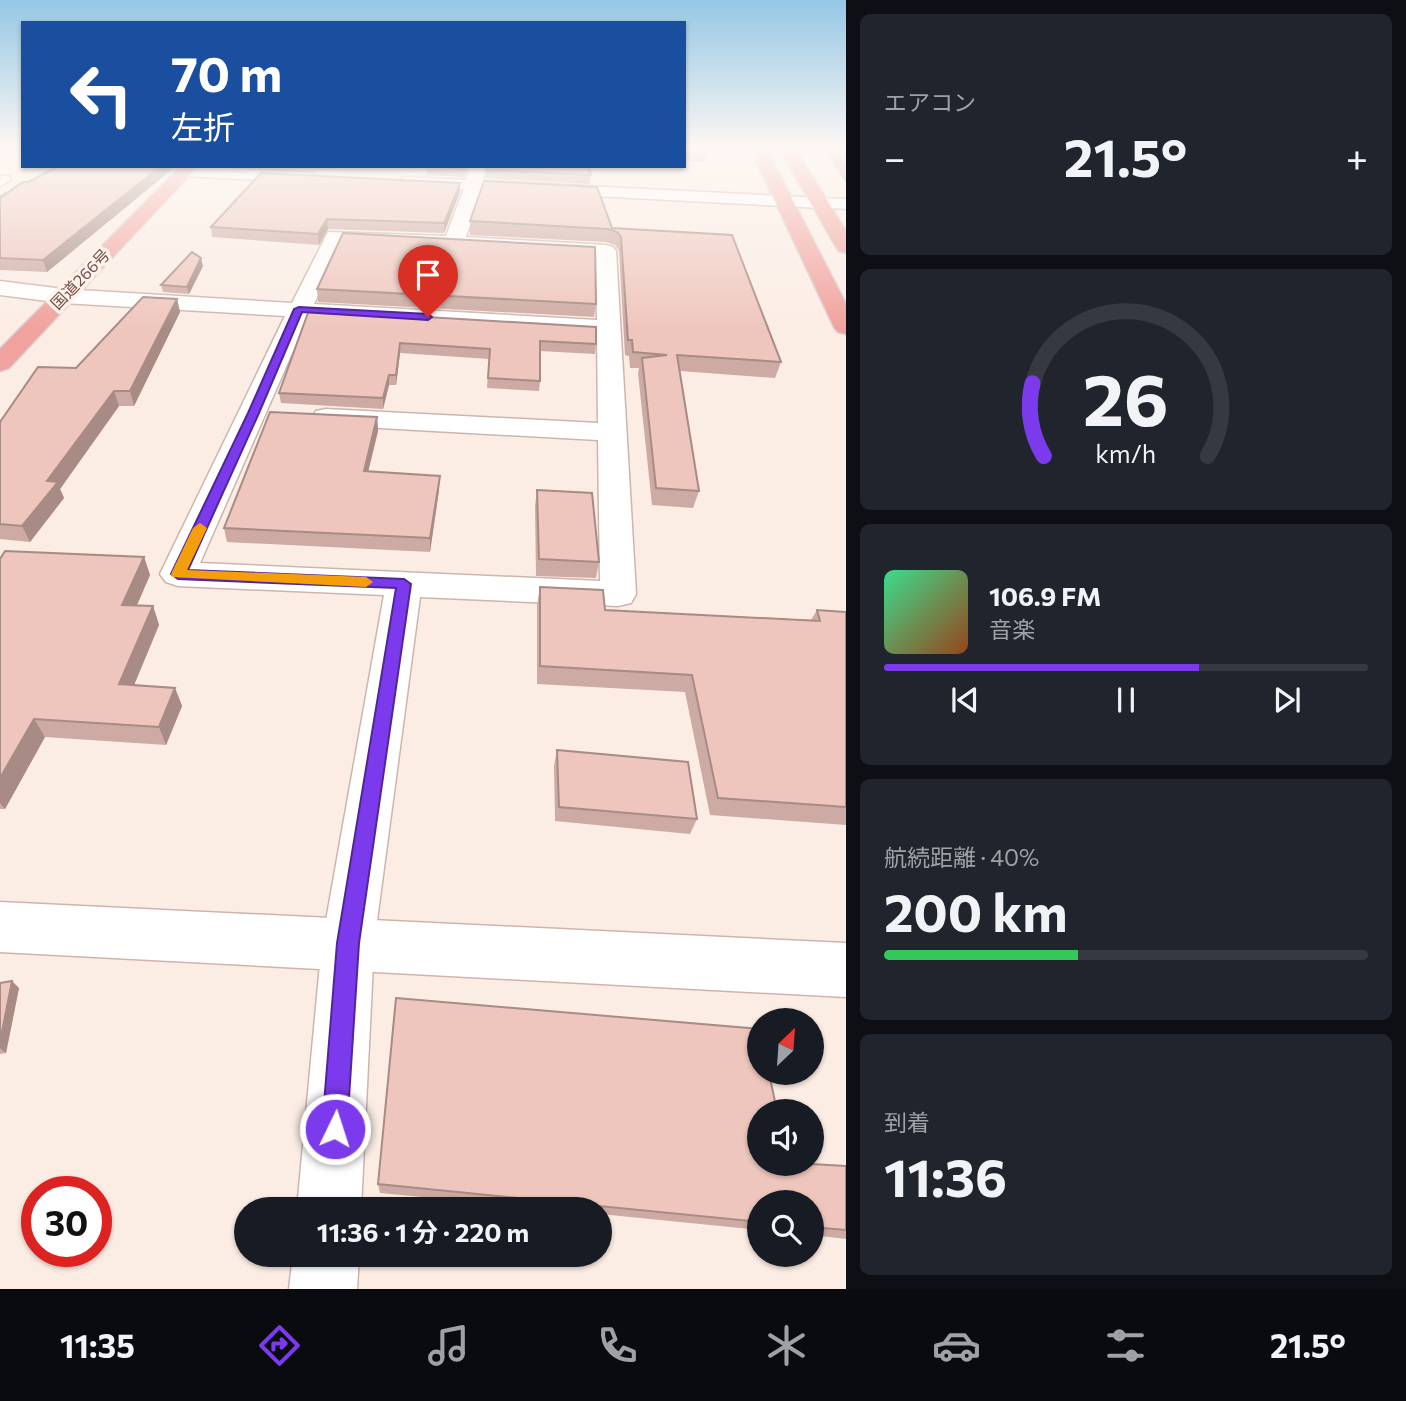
<!DOCTYPE html>
<html lang="ja">
<meta charset="utf-8">
<style>
body{margin:0;font-family:Commissioner,"Noto Sans JP",sans-serif;background:#20242c;color:#f1f3f6;height:100vh;display:flex;flex-direction:column;font-size:26px;white-space:nowrap}
*{box-sizing:border-box;margin:0}
p{font-size:23px;color:#9ea1a6}
.icon{flex:none;width:38px;height:38px;fill:none;stroke:currentColor;stroke-width:2;stroke-linecap:round;stroke-linejoin:round}
.map{position:relative;flex:1;overflow:hidden}
.sheet{display:flex;flex-direction:column;gap:14px;padding:14px;background:#0d0f14;width:560px}
.sheet>*{flex:none}
.hud{position:absolute;left:21px;top:21px;width:665px;height:147px;border-radius:0px;box-shadow:0 2px 5px #0004;background:#1a4fa0;color:#fff;overflow:hidden}
.needle{width:46px;rotate:25deg}
.tools{position:absolute;left:747px;top:1008px;display:grid;gap:14px}
.tools a{display:grid;place-items:center;width:77px;height:77px;border-radius:50%;background:#171b24;box-shadow:0 2px 5px #0004;font-size:35px}
.speed{position:absolute;left:21px;top:1176px;display:flex;gap:14px;font-size:35px;font-weight:700;text-align:center}
.speed>*{display:grid;place-content:center;width:91px;height:91px;border-radius:50%;background:#171b24;box-shadow:0 2px 5px #0004;line-height:1}
.speed .limit{border:10px solid #d22;background:#fff;color:#111}
.pin{position:absolute;display:grid;place-items:center;width:60px;height:60px;color:#fff;margin:-72px -30px;border-radius:50% 50% 50% 0;rotate:-45deg;box-shadow:0 0 7px #0007}
.pin .icon{rotate:45deg}
.me{position:absolute;width:77px;margin:-38px;rotate:4deg;stroke-linejoin:round;filter:drop-shadow(0 0 5px #0008)}
.turn{display:flex;align-items:center;gap:24px;height:147px;padding:0 35px;font-size:32px}
.turn .icon{width:91px;height:91px;stroke-width:2.5}
.turn b{display:block;font-size:49px;line-height:60px}
.big{font-size:52px;font-weight:700;line-height:1.1}
.sheet .card{flex:1;display:flex;flex-direction:column;justify-content:center;gap:10px;min-width:0;padding:0 24px;border-radius:10px;background:#20242c}
.sheet .dial{align-items:center;gap:0}
.dial svg{height:182px;overflow:visible;fill:none;stroke:#363941;stroke-width:7;stroke-linecap:round;text-anchor:middle}
.dial text{fill:#f1f3f6;stroke:none}
.song{display:flex;align-items:center;gap:21px}
.cover{width:84px;height:84px;border-radius:10px;background:linear-gradient(135deg,hsl(150 70% 55%),hsl(20 70% 35%))}
.played{height:7px;border-radius:4px;background:linear-gradient(90deg,#7c3aed 65%,#363941 65%)}
.keys{display:flex;justify-content:space-around;direction:ltr}
.heat{display:flex;justify-content:space-between;align-items:center;font-size:38px;direction:ltr}
.charge{height:10px;border-radius:5px;background:linear-gradient(90deg,#34c759 40%,#363941 0)}
.trip{position:absolute;left:234px;top:1197px;width:378px;height:70px;border-radius:35px;background:#171b24;box-shadow:0 2px 5px #0004;font-weight:700;line-height:70px;text-align:center}
.menu{display:flex;height:112px;justify-content:space-around;align-items:center;background:#090b0e;color:#9ea1a6}
.menu .icon{width:49px;height:49px}
.menu .current{color:#7c3aed}
.menu b{font-size:32px;color:#f1f3f6}
main{display:flex;flex:1;min-height:0}
.map>svg:first-child{display:block}
.lines{fill:none;stroke-linecap:round;stroke-linejoin:round}
.stream{fill:#a0d4d1;fill-rule:evenodd}
.street-casing{stroke:#cdb5ae;stroke-width:3}
.secondary-casing{stroke:#d0b4ab;stroke-width:3}
.highway-casing{stroke:#d7cecd;stroke-width:3}
.street{fill:#fff;fill-rule:evenodd}
.secondary{fill:#fff;fill-rule:evenodd}
.highway{fill:#f1a29e;fill-rule:evenodd}
.wall{fill:#cdaaa3}
.shaded-wall{fill:#a78b84}
.building{fill:#eec6bd;stroke:#a78b84;stroke-width:2}
.route{fill:#7c3aed;stroke:#51269a;stroke-width:2}
.slow{fill:#f59e0b}
.labels{text-anchor:middle;stroke-width:7;stroke-linejoin:round;paint-order:stroke}
.far-street-label{font-size:16px;fill:#71514b;stroke:#fef2e9}
</style>
<main>
<div class="map">
<svg width="846" height="1289" viewBox="0 0 846 1289">
<rect width="100%" height="100%" fill="#fbede4"/>
<g class="lines">
<path class="stream" d="M 55,166 L 64,166 L 0,200 L 0,195 Z"/>
<defs>
<g id="street">
<path d="M 469,166 L 485,166 L 483,186 L 466,237 L 606,245 L 613,247 L 616,251 L 636,594 L 631,603 L 618,606 L 420,597 L 374,943 L 361,1209 L 297,1209 L 322,943 L 384,595 L 178,586 L 166,582 L 160,574 L 285,316 L 63,303 L 0,295 L 0,281 L 63,289 L 292,303 L 328,232 L 446,236 L 465,186 ZM 342,242 L 596,257 L 597,320 L 314,304 ZM 308,317 L 597,334 L 598,423 L 326,409 L 316,411 L 312,417 L 316,423 L 326,425 L 598,440 L 600,581 L 200,563 Z"/>
<path d="M 0,176 L 9,176 L 11,180 L 0,186 Z"/>
<path d="M 821,198 L 846,199 L 846,209 L 815,207 L 812,203 L 815,199 Z"/>
<path d="M 293,1255 L 359,1255 L 357,1289 L 289,1289 Z"/>
</g>
<g id="secondary">
<path d="M 189,166 L 312,173 L 320,178 L 312,183 L 185,176 L 177,171 L 179,167 Z"/>
<path d="M 408,177 L 821,198 L 830,203 L 821,208 L 402,186 L 399,182 L 402,178 Z"/>
<path d="M 0,902 L 846,943 L 846,997 L 0,952 Z"/>
</g>
<g id="highway">
<path d="M 750,148 L 766,148 L 846,304 L 846,334 L 838,332 L 834,327 Z"/>
<path d="M 779,148 L 795,148 L 846,231 L 846,253 L 839,251 L 836,247 Z"/>
<path d="M 181,166 L 198,166 L 9,368 L 0,371 L 0,349 Z"/>
</g>
</defs>
<use href="#street" class="street-casing"/>
<use href="#secondary" class="secondary-casing"/>
<use href="#highway" class="highway-casing"/>
<use href="#street" class="street"/>
<use href="#secondary" class="secondary"/>
<use href="#highway" class="highway"/>
</g>
<g class="wall">
<path d="M 684,148 L 706,153 L 704,162 L 684,161 Z"/>
<path d="M 823,148 L 846,148 L 846,183 Z"/>
<path d="M 59,166 L 176,166 L 47,272 L 0,270 L 0,198 Z"/>
<path d="M 467,166 L 464,177 L 427,175 L 427,167 Z"/>
<path d="M 487,166 L 591,175 L 589,184 L 486,178 Z"/>
<path d="M 460,183 L 460,192 L 444,233 L 328,229 L 319,245 L 212,237 L 211,227 Z"/>
<path d="M 470,221 L 612,228 L 781,362 L 775,378 L 680,371 L 699,491 L 693,508 L 652,505 L 638,373 L 639,368 L 630,368 L 629,356 L 625,355 L 619,251 L 615,245 L 606,242 L 470,235 Z"/>
<path d="M 203,266 L 189,294 L 163,292 L 161,285 Z"/>
<path d="M 317,289 L 596,304 L 594,317 L 318,302 Z"/>
<path d="M 177,299 L 180,312 L 134,406 L 119,406 L 60,489 L 64,498 L 30,542 L 0,539 L 0,422 L 76,368 Z"/>
<path d="M 309,310 L 596,344 L 595,354 L 540,351 L 540,381 L 539,391 L 487,388 L 489,359 L 400,353 L 396,385 L 389,385 L 383,409 L 281,403 L 279,393 Z"/>
<path d="M 377,417 L 378,431 L 368,471 L 439,490 L 430,552 L 227,542 L 224,528 Z"/>
<path d="M 537,490 L 599,562 L 596,578 L 536,576 L 535,506 Z"/>
<path d="M 144,557 L 150,575 L 137,605 L 153,606 L 159,625 L 134,685 L 175,688 L 182,706 L 166,745 L 45,737 L 5,809 L 0,809 L 0,559 Z"/>
<path d="M 540,587 L 605,610 L 811,620 L 817,610 L 846,612 L 846,825 L 710,815 L 685,692 L 537,684 L 537,605 Z"/>
<path d="M 557,750 L 697,819 L 690,834 L 555,821 L 554,766 Z"/>
<path d="M 0,983 L 19,988 L 6,1053 L 0,1054 Z"/>
<path d="M 760,1164 L 846,1166 L 846,1239 L 812,1235 L 812,1202 L 760,1202 L 760,1230 L 600,1214 L 600,1209 L 549,1209 L 380,1193 L 378,1184 Z"/>
</g>
<g class="shaded-wall">
<path d="M 161,166 L 176,166 L 47,272 L 43,260 Z"/>
<path d="M 460,183 L 460,192 L 444,233 L 444,223 Z"/>
<path d="M 327,219 L 328,229 L 319,245 L 318,234 Z"/>
<path d="M 201,258 L 203,266 L 189,294 L 187,287 Z"/>
<path d="M 177,299 L 180,312 L 134,406 L 130,391 Z"/>
<path d="M 400,343 L 400,353 L 396,385 L 396,375 Z"/>
<path d="M 389,375 L 389,385 L 383,409 L 383,398 Z"/>
<path d="M 114,391 L 119,406 L 60,489 L 64,498 L 30,542 L 22,526 L 47,481 Z"/>
<path d="M 377,417 L 378,431 L 365,485 L 364,471 Z"/>
<path d="M 440,476 L 439,490 L 430,552 L 430,538 Z"/>
<path d="M 144,557 L 150,575 L 129,623 L 122,605 Z"/>
<path d="M 153,606 L 159,625 L 127,702 L 119,684 Z"/>
<path d="M 175,688 L 182,706 L 166,745 L 159,727 Z"/>
<path d="M 34,719 L 45,737 L 5,809 L 0,803 L 0,778 Z"/>
<path d="M 12,981 L 19,988 L 6,1053 L 0,1048 L 0,1042 Z"/>
</g>
<g class="building">
<path d="M 684,148 L 704,148 L 706,153 L 684,152 Z"/>
<path d="M 833,148 L 846,148 L 846,167 Z"/>
<path d="M 59,166 L 161,166 L 43,260 L 0,258 L 0,198 L 23,182 L 29,182 Z"/>
<path d="M 427,166 L 465,166 L 464,169 Z"/>
<path d="M 487,166 L 588,166 L 591,175 L 487,170 Z"/>
<path d="M 261,173 L 460,183 L 444,223 L 327,219 L 318,234 L 211,227 Z"/>
<path d="M 484,181 L 597,187 L 612,228 L 732,235 L 781,362 L 677,355 L 699,491 L 656,488 L 642,358 L 667,355 L 633,352 L 632,340 L 628,340 L 621,237 L 617,232 L 608,229 L 470,221 Z"/>
<path d="M 343,233 L 595,247 L 596,304 L 317,289 Z"/>
<path d="M 192,252 L 201,258 L 187,287 L 161,285 Z"/>
<path d="M 143,297 L 177,299 L 130,391 L 114,391 L 47,481 L 58,482 L 22,526 L 0,524 L 0,422 L 38,367 L 76,368 Z"/>
<path d="M 309,310 L 596,327 L 596,344 L 540,341 L 540,381 L 488,378 L 490,349 L 400,343 L 396,375 L 389,375 L 383,398 L 279,393 Z"/>
<path d="M 270,412 L 377,417 L 364,471 L 440,476 L 430,538 L 224,528 Z"/>
<path d="M 537,490 L 592,493 L 599,562 L 539,559 Z"/>
<path d="M 5,551 L 144,557 L 122,605 L 153,606 L 119,684 L 175,688 L 159,727 L 34,719 L 0,778 L 0,559 Z"/>
<path d="M 540,587 L 603,590 L 605,610 L 820,621 L 817,610 L 846,612 L 846,807 L 718,798 L 692,675 L 540,666 Z"/>
<path d="M 557,750 L 688,762 L 697,819 L 559,807 Z"/>
<path d="M 12,981 L 0,1042 L 0,983 Z"/>
<path d="M 396,998 L 760,1029 L 760,1073 L 769,1073 L 777,1111 L 760,1111 L 760,1164 L 811,1164 L 846,1166 L 846,1230 L 812,1227 L 812,1202 L 760,1202 L 760,1222 L 378,1184 Z"/>
</g>
<linearGradient id="sky" x2="0" y2="1"><stop stop-color="#95c7e5"/><stop offset="0.45" stop-color="#fdf7f3"/><stop offset="1" stop-color="#fdf7f3" stop-opacity="0"/></linearGradient>
<rect width="846" height="329" fill="url(#sky)"/>
<path class="route" d="M 299,307 L 428,314 L 432,317 L 428,320 L 302,312 L 259,413 L 188,570 L 404,579 L 411,584 L 359,943 L 347,1129 L 344,1138 L 335,1142 L 326,1138 L 322,1129 L 337,943 L 396,588 L 178,579 L 171,574 L 248,413 L 294,309 Z"/>
<path class="slow" d="M 200,523 L 207,528 L 187,570 L 366,577 L 373,582 L 366,587 L 173,577 L 171,574 L 193,528 Z"/>
<g class="labels">
<g class="far-street-label">
<text transform="translate(80 279) rotate(-46)" y="6">国道266号</text>
</g>
</g>
</svg>
<div class="tools">
<a><svg class="needle" viewBox="-14 -14 28 28"><path d="M0-13l5 13h-10z" fill="#e53935"/><path d="M0 13l5-13h-10z" fill="#9ea1a6"/></svg></a>
<a><svg class="icon" aria-label="sound" viewBox="0 0 24 24"><path d="M4 9h4l5-4v14l-5-4H4zM17 9q2 3 0 6"/></svg></a>
<a><svg class="icon" aria-label="search" viewBox="0 0 24 24"><circle cx="10" cy="10" r="6"/><path d="M15 15l6 6"/></svg></a>
</div>
<div class="speed"><div class="limit">30</div></div>
<div class="pin" style="left:428px;top:317px;background:#d93025"><svg class="icon" aria-label="arrive" viewBox="0 0 24 24"><path d="M6 21V4h12l-3 4 3 4H6"/></svg></div>
<svg class="me" style="left:335px;top:1129px" viewBox="-20 -20 40 40"><circle r="17" fill="#7c3aed" stroke="#fff" stroke-width="3"/><path d="M0-11L8 9 0 5-8 9z" fill="#fff"/></svg>
<div class="trip">11:36 · 1 分 · 220 m</div>
<div class="hud">
<div class="turn"><svg class="icon" aria-label="left" viewBox="0 0 24 24"><path d="M17 20v-9H6M10 6l-5 5 5 5"/></svg><div><b>70 m</b>左折</div></div>
</div>
</div>
<section class="sheet">
<div class="card"><p>エアコン</p>
<div class="heat"><a>−</a><b class="big">21.5°</b><a>+</a></div>
</div>
<div class="card dial"><svg viewBox="0 0 100 80">
<path d="M14 69A42 42 0 1 1 86 69"/>
<path d="M14 69A42 42 0 0 1 9 37" stroke="#7c3aed"/>
<text x="50" y="56" font-size="32" font-weight="700">26</text>
<text x="50" y="72" font-size="11">km/h</text>
</svg></div>
<div class="card">
<div class="song"><i class="cover"></i><div><b>106.9 FM</b><p>音楽</p></div></div>
<div class="played"></div>
<div class="keys"><svg class="icon" aria-label="previous" viewBox="0 0 24 24"><path d="M18 5L8 12l10 7zM5 5v14"/></svg><svg class="icon" aria-label="pause" viewBox="0 0 24 24"><path d="M8 5v14M16 5v14"/></svg><svg class="icon" aria-label="next" viewBox="0 0 24 24"><path d="M6 5l10 7-10 7zM19 5v14"/></svg></div>
</div>
<div class="card"><p>航続距離 · 40%</p><b class="big">200 km</b><div class="charge"></div></div>
<div class="card"><p>到着</p><b class="big">11:36</b></div>
</section>
</main>
<nav class="menu">
<b>11:35</b>
<svg class="icon current" aria-label="directions" viewBox="0 0 24 24"><path d="M12 3l9 9-9 9-9-9zM9 14v-3h6M13 9l2 2-2 2"/></svg>
<svg class="icon" aria-label="music" viewBox="0 0 24 24"><path d="M9 18V5l10-2v13"/><circle cx="6" cy="18" r="3"/><circle cx="16" cy="16" r="3"/></svg>
<svg class="icon" aria-label="phone" viewBox="0 0 24 24"><path d="M5 4h4l2 5-3 2q2 4 5 5l2-3 5 2v4C11 20 4 13 5 4z"/></svg>
<svg class="icon" aria-label="climate" viewBox="0 0 24 24"><path d="M12 3v18M4 7l16 10M4 17L20 7"/></svg>
<svg class="icon" aria-label="car" viewBox="0 0 24 24"><path d="M5 17H2v-5l4-1 3-4h7l3 4 3 1v5h-3M9 17h6M6 11h13"/><circle cx="7" cy="17" r="2"/><circle cx="17" cy="17" r="2"/></svg>
<svg class="icon" aria-label="filters" viewBox="0 0 24 24"><path d="M4 7h16M4 17h16"/><circle cx="9" cy="7" r="2"/><circle cx="15" cy="17" r="2"/></svg>
<b>21.5°</b>
</nav>
